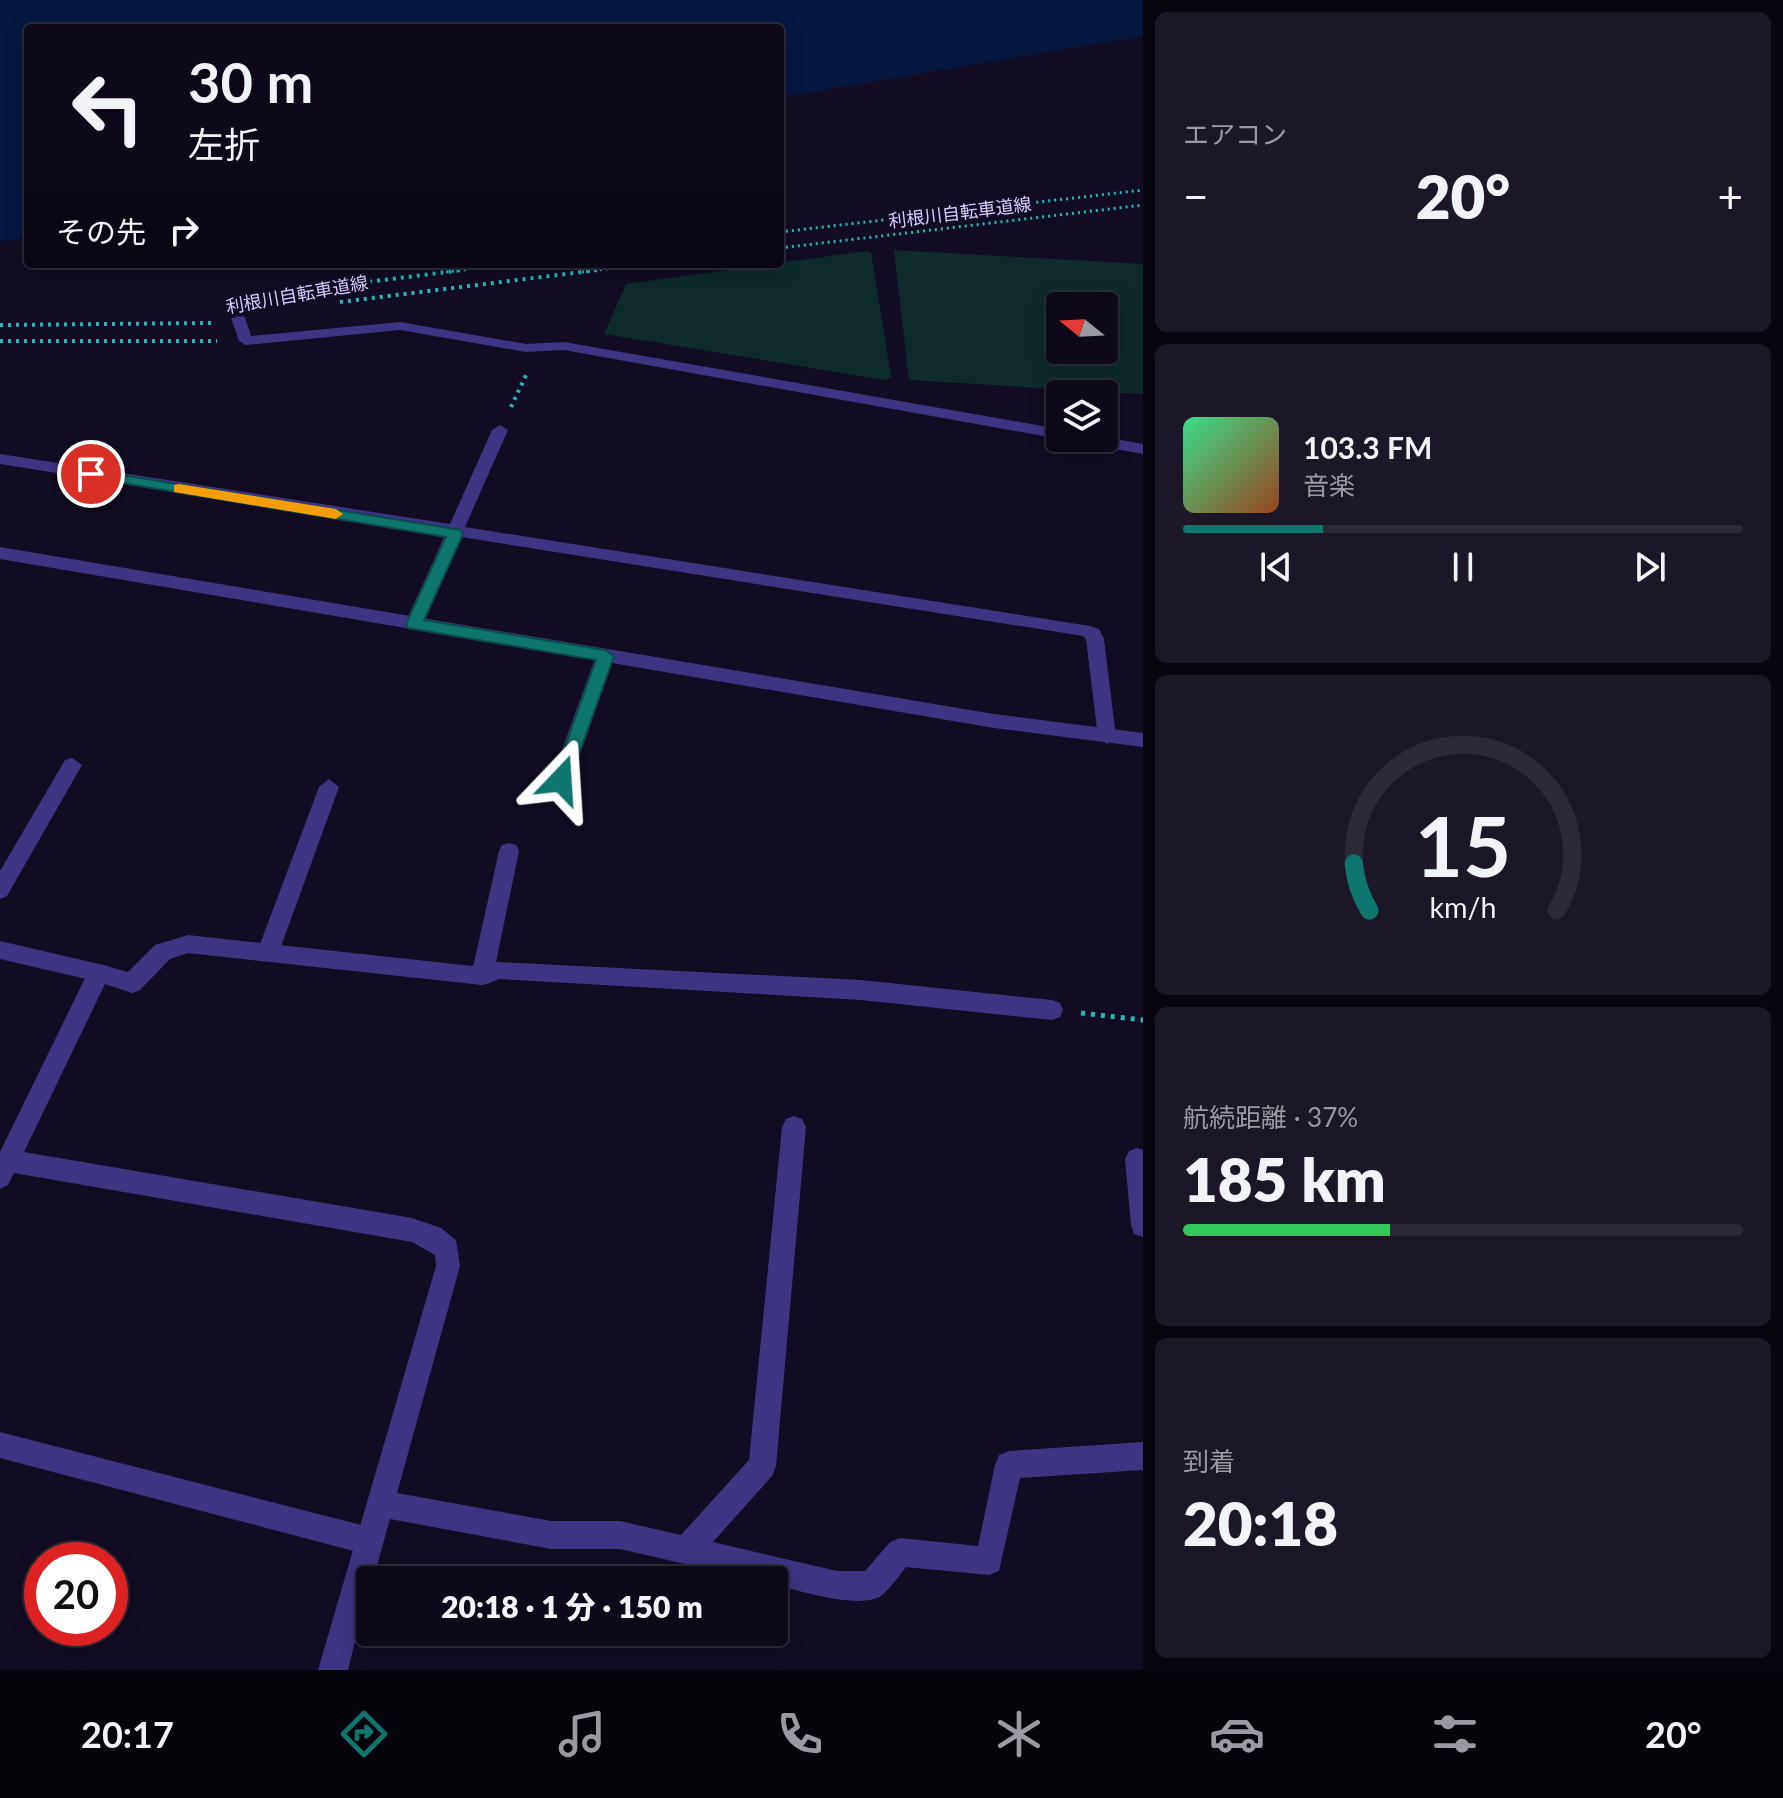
<!DOCTYPE html>
<html lang="ja">
<meta charset="utf-8">
<style>
body{margin:0;font-family:Lato,"Noto Sans JP",sans-serif;background:#1b1726;color:#f1f3f6;height:100vh;display:flex;flex-direction:column;font-size:30px;white-space:nowrap}
*{box-sizing:border-box;margin:0}
p{font-size:26px;color:#9a9aa2}
.icon{flex:none;width:44px;height:44px;fill:none;stroke:currentColor;stroke-width:2;stroke-linecap:round;stroke-linejoin:round}
.map{position:relative;flex:1;overflow:hidden}
.panel{display:flex;flex-direction:column;gap:12px;padding:12px;background:#07050e;width:640px}
.panel>*{flex:none}
.top-card{position:absolute;left:24px;top:24px;width:760px;height:244px;border-radius:8px;box-shadow:0 4px 20px #0003,0 0 0 2px #2d2a38;background:#0d0919;color:#f1f3f6;overflow:hidden}
.needle{width:52px;rotate:288deg}
.buttons{position:absolute;left:1046px;top:292px;display:grid;gap:16px}
.buttons a{display:grid;place-items:center;width:72px;height:72px;border-radius:8px;background:#0d0919;box-shadow:0 4px 20px #0003,0 0 0 2px #2d2a38;font-size:40px}
.speed{position:absolute;left:24px;top:1542px;display:flex;gap:16px;font-size:40px;font-weight:700;text-align:center}
.speed>*{display:grid;place-content:center;width:104px;height:104px;border-radius:50%;background:#0d0919;box-shadow:0 4px 20px #0003,0 0 0 2px #2d2a38;line-height:1}
.speed .limit{border:12px solid #d22;background:#fff;color:#111}
.pin{position:absolute;display:grid;place-items:center;width:68px;height:68px;color:#fff;margin:-34px;border:4px solid #fff;border-radius:50%;box-shadow:0 2px 8px #0007}
.me{position:absolute;width:88px;margin:-44px;rotate:20deg;stroke-linejoin:round;filter:drop-shadow(0 0 6px #0008)}
.turn{display:flex;align-items:center;gap:28px;height:168px;padding:0 32px;font-size:36px}
.turn .icon{width:104px;height:104px;stroke-width:2.5}
.turn b{display:block;font-size:56px;line-height:68px}
.then{display:flex;align-items:center;height:76px;padding:0 32px;background:#0003;gap:16px;font-size:30px}
.big{font-size:60px;font-weight:800;line-height:1.1}
.panel .card{flex:1;display:flex;flex-direction:column;justify-content:center;gap:12px;min-width:0;padding:0 28px;border-radius:12px;background:#1b1726}
.panel .dial{align-items:center;gap:0}
.dial svg{height:208px;overflow:visible;fill:none;stroke:#2d2a38;stroke-width:7;stroke-linecap:round;text-anchor:middle}
.dial text{fill:#f1f3f6;stroke:none}
.song{display:flex;align-items:center;gap:24px}
.cover{width:96px;height:96px;border-radius:12px;background:linear-gradient(135deg,hsl(150 70% 55%),hsl(20 70% 35%))}
.played{height:8px;border-radius:4px;background:linear-gradient(90deg,#0f766e 25%,#2d2a38 25%)}
.keys{display:flex;justify-content:space-around;direction:ltr}
.heat{display:flex;justify-content:space-between;align-items:center;font-size:44px;direction:ltr}
.charge{height:12px;border-radius:6px;background:linear-gradient(90deg,#34c759 37%,#2d2a38 0)}
.trip{position:absolute;left:356px;top:1566px;width:432px;height:80px;border-radius:8px;background:#0d0919;box-shadow:0 4px 20px #0003,0 0 0 2px #2d2a38;font-weight:800;line-height:80px;text-align:center}
.dock{display:flex;height:128px;justify-content:space-around;align-items:center;background:#05040a;color:#9a9aa2}
.dock .icon{width:56px;height:56px}
.dock .active{color:#0f766e}
.dock b{font-size:36px;color:#f1f3f6}
main{display:flex;flex:1;min-height:0}
.map>svg:first-child{display:block}
.green{fill:#0e2a2b;fill-rule:evenodd}
.water{fill:#06173f}
.lines{fill:none;stroke-linecap:round;stroke-linejoin:round}
.path-far2{stroke:#26b6b8;stroke-width:3;stroke-dasharray:2 4;stroke-linecap:butt}
.path-far1{stroke:#26b6b8;stroke-width:4;stroke-dasharray:3 5;stroke-linecap:butt}
.path{stroke:#26b6b8;stroke-width:5;stroke-dasharray:4 6;stroke-linecap:butt}
.lane{fill:#3d3483;fill-rule:evenodd}
.street{fill:#3d3483;fill-rule:evenodd}
.route{fill:#0f766e;stroke:#0a4d48;stroke-width:2}
.slow{fill:#f59e0b}
.labels{text-anchor:middle;stroke-width:8;stroke-linejoin:round;paint-order:stroke}
.far-street-label{font-size:18px;fill:#d6ccff;stroke:#110c21}
</style>
<main>
<div class="map">
<svg width="1143" height="1670" viewBox="0 0 1143 1670">
<rect width="100%" height="100%" fill="#110c21"/>
<g class="green">
<path d="M 894,250 L 1143,264 L 1143,394 L 909,380 ZM 1060,306 L 1104,306 L 1104,350 L 1060,350 Z"/>
<path d="M 866,251 L 871,252 L 891,377 L 884,380 L 604,334 L 626,284 Z"/>
</g>
<path class="water" d="M 0,0 L 1143,0 L 1143,36 L 780,97 L 780,28 L 28,28 L 28,237 L 0,242 Z"/>
<g class="lines">
<g class="path-far2">
<path d="M 780,232 L 1143,190"/>
<path d="M 780,248 L 1143,205"/>
<path d="M 446,272 L 507,264"/>
<path d="M 582,272 L 645,264"/>
</g>
<g class="path-far1">
<path d="M 258,296 L 462,270"/>
<path d="M 340,302 L 598,270"/>
<path d="M 0,325 L 212,323"/>
<path d="M 0,341 L 217,341"/>
<path d="M 511,407 L 527,373"/>
</g>
<path class="path" d="M 1081,1013 L 1143,1020"/>
<g class="lane">
<path d="M 228,300 L 240,303 L 251,336 L 400,322 L 526,344 L 564,342 L 1060,429 L 1060,438 L 1063,438 L 1060,439 L 564,350 L 526,352 L 400,330 L 246,345 L 239,341 L 226,303 Z"/>
<path d="M 500,425 L 508,430 L 465,527 L 1090,626 L 1099,629 L 1104,639 L 1116,737 L 1107,744 L 1098,737 L 1086,639 L 1083,636 L 461,537 L 423,624 L 414,630 L 405,624 L 445,535 L 0,464 L 0,454 L 450,524 L 492,430 Z"/>
<path d="M 1104,437 L 1143,444 L 1143,454 L 1082,443 L 1074,438 Z"/>
<path d="M 605,649 L 614,656 L 571,780 L 561,788 L 554,785 L 551,780 L 596,656 Z"/>
<path d="M 72,758 L 82,765 L 7,896 L 0,899 L 0,871 L 65,760 Z"/>
<path d="M 329,779 L 339,787 L 279,952 L 276,959 L 268,961 L 260,959 L 257,952 L 319,787 Z"/>
<path d="M 509,843 L 516,845 L 519,851 L 496,962 L 861,980 L 1052,1000 L 1060,1003 L 1063,1010 L 1060,1017 L 1052,1020 L 861,1000 L 500,979 L 482,985 L 474,983 L 471,976 L 499,851 L 502,845 Z"/>
<path d="M 0,941 L 99,964 L 107,966 L 110,973 L 107,980 L 99,982 L 0,959 Z"/>
<path d="M 0,1432 L 369,1527 L 379,1531 L 383,1541 L 379,1551 L 369,1555 L 0,1458 Z"/>
</g>
<g class="street">
<path d="M 0,547 L 994,714 L 1143,733 L 1143,747 L 994,728 L 0,559 Z"/>
<path d="M 188,935 L 482,967 L 490,969 L 493,976 L 490,983 L 482,985 L 188,953 L 170,959 L 140,990 L 132,993 L 105,984 L 24,1152 L 412,1218 L 441,1228 L 456,1240 L 460,1266 L 397,1493 L 551,1521 L 620,1521 L 681,1535 L 749,1460 L 782,1127 L 786,1119 L 794,1116 L 802,1119 L 806,1127 L 776,1466 L 772,1476 L 713,1542 L 837,1571 L 865,1571 L 890,1542 L 900,1538 L 978,1546 L 995,1465 L 999,1455 L 1009,1451 L 1143,1442 L 1143,1470 L 1020,1478 L 999,1571 L 989,1575 L 906,1567 C 899,1576 890,1589 881,1596 C 858,1610 799,1590 774,1585 L 774,1580 L 754,1580 L 620,1549 L 551,1549 L 390,1519 L 373,1580 L 370,1580 L 348,1670 L 318,1670 L 436,1266 L 435,1255 L 412,1242 L 14,1173 L 8,1185 L 0,1189 L 0,1152 L 91,966 L 99,964 L 128,972 L 155,945 Z"/>
<path d="M 1137,1148 L 1143,1150 L 1143,1237 L 1134,1234 L 1131,1225 L 1125,1159 L 1129,1151 Z"/>
</g>
</g>
<path class="route" d="M 91,470 L 461,530 L 463,534 L 424,620 L 605,650 L 614,656 L 568,785 L 561,787 L 553,780 L 596,660 L 408,628 L 406,624 L 446,537 L 86,477 L 84,474 Z"/>
<path class="slow" d="M 179,484 L 336,509 L 343,514 L 336,519 L 174,492 L 174,485 Z"/>
<g class="labels">
<g class="far-street-label">
<text transform="translate(960 213) rotate(-7)" y="6">利根川自転車道線</text>
<text transform="translate(297 295) rotate(-10)" y="6">利根川自転車道線</text>
</g>
</g>
</svg>
<div class="buttons">
<a><svg class="needle" viewBox="-14 -14 28 28"><path d="M0-13l5 13h-10z" fill="#e53935"/><path d="M0 13l5-13h-10z" fill="#9a9aa2"/></svg></a>
<a><svg class="icon" aria-label="layers" viewBox="0 0 24 24"><path d="M12 4l9 5-9 5-9-5zM3 14l9 5 9-5"/></svg></a>
</div>
<div class="speed"><div class="limit">20</div></div>
<div class="pin" style="left:91px;top:474px;background:#d93025"><svg class="icon" aria-label="arrive" viewBox="0 0 24 24"><path d="M6 21V4h12l-3 4 3 4H6"/></svg></div>
<svg class="me" style="left:561px;top:780px" viewBox="-20 -20 40 40"><path d="M0-17L14 15 0 8-14 15z" fill="#0f766e" stroke="#fff" stroke-width="4"/></svg>
<div class="trip">20:18 · 1 分 · 150 m</div>
<div class="top-card">
<div class="turn"><svg class="icon" aria-label="left" viewBox="0 0 24 24"><path d="M17 20v-9H6M10 6l-5 5 5 5"/></svg><div><b>30 m</b>左折</div></div>
<div class="then">その先<svg class="icon" aria-label="right" viewBox="0 0 24 24"><path d="M7 20v-9h11M14 6l5 5-5 5"/></svg></div>
</div>
</div>
<section class="panel">
<div class="card"><p>エアコン</p>
<div class="heat"><a>−</a><b class="big">20°</b><a>+</a></div>
</div>
<div class="card">
<div class="song"><i class="cover"></i><div><b>103.3 FM</b><p>音楽</p></div></div>
<div class="played"></div>
<div class="keys"><svg class="icon" aria-label="previous" viewBox="0 0 24 24"><path d="M18 5L8 12l10 7zM5 5v14"/></svg><svg class="icon" aria-label="pause" viewBox="0 0 24 24"><path d="M8 5v14M16 5v14"/></svg><svg class="icon" aria-label="next" viewBox="0 0 24 24"><path d="M6 5l10 7-10 7zM19 5v14"/></svg></div>
</div>
<div class="card dial"><svg viewBox="0 0 100 80">
<path d="M14 69A42 42 0 1 1 86 69"/>
<path d="M14 69A42 42 0 0 1 8 51" stroke="#0f766e"/>
<text x="50" y="56" font-size="32" font-weight="700">15</text>
<text x="50" y="72" font-size="11">km/h</text>
</svg></div>
<div class="card"><p>航続距離 · 37%</p><b class="big">185 km</b><div class="charge"></div></div>
<div class="card"><p>到着</p><b class="big">20:18</b></div>
</section>
</main>
<nav class="dock">
<b>20:17</b>
<svg class="icon active" aria-label="directions" viewBox="0 0 24 24"><path d="M12 3l9 9-9 9-9-9zM9 14v-3h6M13 9l2 2-2 2"/></svg>
<svg class="icon" aria-label="music" viewBox="0 0 24 24"><path d="M9 18V5l10-2v13"/><circle cx="6" cy="18" r="3"/><circle cx="16" cy="16" r="3"/></svg>
<svg class="icon" aria-label="phone" viewBox="0 0 24 24"><path d="M5 4h4l2 5-3 2q2 4 5 5l2-3 5 2v4C11 20 4 13 5 4z"/></svg>
<svg class="icon" aria-label="climate" viewBox="0 0 24 24"><path d="M12 3v18M4 7l16 10M4 17L20 7"/></svg>
<svg class="icon" aria-label="car" viewBox="0 0 24 24"><path d="M5 17H2v-5l4-1 3-4h7l3 4 3 1v5h-3M9 17h6M6 11h13"/><circle cx="7" cy="17" r="2"/><circle cx="17" cy="17" r="2"/></svg>
<svg class="icon" aria-label="filters" viewBox="0 0 24 24"><path d="M4 7h16M4 17h16"/><circle cx="9" cy="7" r="2"/><circle cx="15" cy="17" r="2"/></svg>
<b>20°</b>
</nav>
